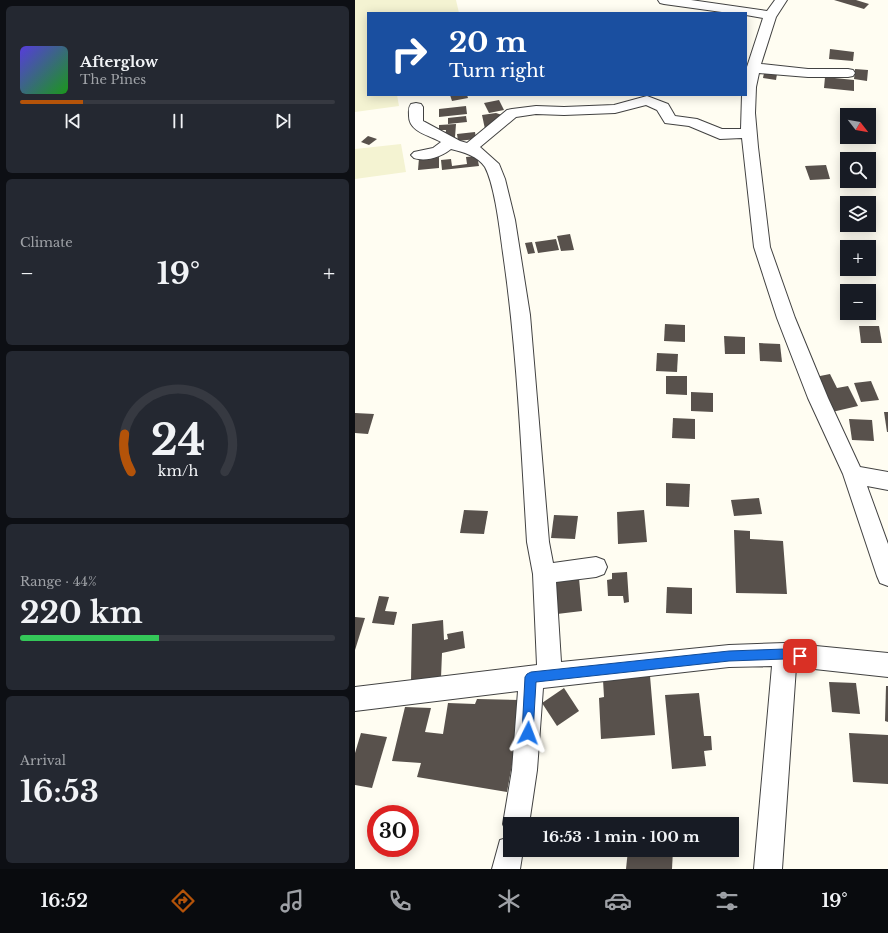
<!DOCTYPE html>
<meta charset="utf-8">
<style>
body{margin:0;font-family:"Libre Baskerville",serif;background:#242831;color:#f1f3f6;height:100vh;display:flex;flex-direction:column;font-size:15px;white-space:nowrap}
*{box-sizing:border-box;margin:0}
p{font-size:13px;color:#9ea1a6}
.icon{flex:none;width:22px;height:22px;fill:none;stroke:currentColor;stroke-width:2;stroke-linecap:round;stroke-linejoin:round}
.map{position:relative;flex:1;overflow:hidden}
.sheet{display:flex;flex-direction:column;gap:6px;padding:6px;background:#0d0f14;width:355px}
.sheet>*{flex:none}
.banner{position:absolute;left:12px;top:12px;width:380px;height:84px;border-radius:0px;box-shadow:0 2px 10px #0003;background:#1a4fa0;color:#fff;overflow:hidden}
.needle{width:26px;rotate:121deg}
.controls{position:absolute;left:485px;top:108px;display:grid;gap:8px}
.controls a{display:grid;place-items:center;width:36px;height:36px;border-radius:0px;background:#171b24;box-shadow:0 2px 10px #0003;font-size:20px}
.speed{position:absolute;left:12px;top:805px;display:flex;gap:8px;font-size:20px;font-weight:700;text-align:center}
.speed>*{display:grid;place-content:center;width:52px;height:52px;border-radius:50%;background:#171b24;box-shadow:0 2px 10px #0003;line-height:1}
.speed .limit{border:6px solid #d22;background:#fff;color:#111}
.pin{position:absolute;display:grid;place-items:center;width:34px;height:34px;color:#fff;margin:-17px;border-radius:8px;box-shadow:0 2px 6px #0006}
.me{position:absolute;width:44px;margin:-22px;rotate:3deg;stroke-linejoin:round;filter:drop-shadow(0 0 3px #0008)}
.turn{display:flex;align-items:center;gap:14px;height:84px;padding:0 16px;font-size:18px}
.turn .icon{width:52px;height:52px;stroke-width:2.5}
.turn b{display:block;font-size:28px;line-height:34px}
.big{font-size:30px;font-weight:700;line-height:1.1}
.sheet .widget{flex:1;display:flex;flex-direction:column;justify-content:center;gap:6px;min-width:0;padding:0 14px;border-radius:6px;background:#242831}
.sheet .dial{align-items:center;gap:0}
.dial svg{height:104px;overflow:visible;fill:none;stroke:#363941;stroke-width:7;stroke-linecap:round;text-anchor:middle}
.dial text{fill:#f1f3f6;stroke:none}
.song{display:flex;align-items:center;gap:12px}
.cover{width:48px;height:48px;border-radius:6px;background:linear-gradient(135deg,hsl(250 70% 55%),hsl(120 70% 35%))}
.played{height:4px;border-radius:2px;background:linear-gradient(90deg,#b45309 20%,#363941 20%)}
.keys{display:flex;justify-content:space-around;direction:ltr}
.heat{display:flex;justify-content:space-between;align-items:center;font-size:22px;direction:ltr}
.charge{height:6px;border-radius:3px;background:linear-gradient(90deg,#34c759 44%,#363941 0)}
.trip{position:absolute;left:148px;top:817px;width:236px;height:40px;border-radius:0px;background:#171b24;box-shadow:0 2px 10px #0003;font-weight:700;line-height:40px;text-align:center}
.tabs{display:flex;height:64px;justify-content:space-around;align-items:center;background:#090b0e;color:#9ea1a6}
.tabs .icon{width:28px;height:28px}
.tabs .current{color:#b45309}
.tabs b{font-size:18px;color:#f1f3f6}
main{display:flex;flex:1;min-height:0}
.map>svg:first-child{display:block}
.farmland{fill:#f4f3d2}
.building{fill:#58514c}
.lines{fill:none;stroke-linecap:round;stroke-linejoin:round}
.minor-casing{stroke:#424242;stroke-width:2}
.minor{fill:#fff;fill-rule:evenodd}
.route{fill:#1a73e8;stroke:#114b97}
</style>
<main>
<section class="sheet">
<div class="widget">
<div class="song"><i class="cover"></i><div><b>Afterglow</b><p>The Pines</p></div></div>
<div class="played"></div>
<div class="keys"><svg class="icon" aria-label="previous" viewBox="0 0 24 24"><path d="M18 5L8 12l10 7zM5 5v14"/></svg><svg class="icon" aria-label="pause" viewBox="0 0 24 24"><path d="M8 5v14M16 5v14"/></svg><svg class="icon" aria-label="next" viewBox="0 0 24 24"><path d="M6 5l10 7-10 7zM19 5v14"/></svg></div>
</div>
<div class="widget"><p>Climate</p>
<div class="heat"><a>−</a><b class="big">19°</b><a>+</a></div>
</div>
<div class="widget dial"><svg viewBox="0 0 100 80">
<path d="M14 69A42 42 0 1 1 86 69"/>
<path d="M14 69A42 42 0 0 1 9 40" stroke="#b45309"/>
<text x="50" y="56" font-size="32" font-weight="700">24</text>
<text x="50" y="72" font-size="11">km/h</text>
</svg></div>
<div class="widget"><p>Range · 44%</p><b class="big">220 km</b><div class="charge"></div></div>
<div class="widget"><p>Arrival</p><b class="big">16:53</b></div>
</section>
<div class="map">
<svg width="533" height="869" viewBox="0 0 533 869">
<rect width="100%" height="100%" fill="#fffdf2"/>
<g class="farmland">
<path d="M 0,0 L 101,0 L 104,13 L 13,13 L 13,95 L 42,95 L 44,106 L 0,112 Z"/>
<path d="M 46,144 L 51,172 L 0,179 L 0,149 Z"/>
</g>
<g class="building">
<path d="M 479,0 L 501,0 L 514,4 L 509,9 Z"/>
<path d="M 475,49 L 499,52 L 498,61 L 474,59 Z"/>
<path d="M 500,69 L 513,70 L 512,81 L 499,79 Z"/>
<path d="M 409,73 L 422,74 L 421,80 L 408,78 Z"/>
<path d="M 470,77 L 499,80 L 499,91 L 469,88 Z"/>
<path d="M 95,95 L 112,95 L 113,98 L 97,101 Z"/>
<path d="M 144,100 L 149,110 L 134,113 L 129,103 Z"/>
<path d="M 111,106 L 112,114 L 84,117 L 84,109 Z"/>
<path d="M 141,113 L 147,115 L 130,129 L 127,115 Z"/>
<path d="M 111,116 L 112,122 L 93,124 L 93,118 Z"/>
<path d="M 101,124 L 100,137 L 90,137 L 91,130 L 84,130 L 84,125 Z"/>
<path d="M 120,132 L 121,139 L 103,141 L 102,134 Z"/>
<path d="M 13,136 L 22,139 L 14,145 L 6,142 Z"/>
<path d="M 122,156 L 124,166 L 87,170 L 86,160 L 96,159 L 97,166 L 112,164 L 111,157 Z"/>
<path d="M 84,157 L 84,168 L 63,170 L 64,158 Z"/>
<path d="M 471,165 L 475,179 L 455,180 L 450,166 Z"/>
<path d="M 215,234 L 219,250 L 206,251 L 202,236 Z"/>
<path d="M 201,239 L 204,250 L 183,253 L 180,242 Z"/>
<path d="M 177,242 L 180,253 L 173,254 L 170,243 Z"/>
<path d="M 310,324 L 330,325 L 330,342 L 309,341 Z"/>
<path d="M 504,326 L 524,326 L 527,343 L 506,343 Z"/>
<path d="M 369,336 L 390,337 L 390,354 L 370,354 Z"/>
<path d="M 404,343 L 425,344 L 427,362 L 405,361 Z"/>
<path d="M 302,353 L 323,354 L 322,372 L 301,371 Z"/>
<path d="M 475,374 L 482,388 L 493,386 L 503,406 L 477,412 L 460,377 Z"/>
<path d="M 311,376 L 332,376 L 332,395 L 311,394 Z"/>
<path d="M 516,381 L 524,400 L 506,402 L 499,383 Z"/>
<path d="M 336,392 L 358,393 L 358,412 L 336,411 Z"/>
<path d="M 529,412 L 533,412 L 533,432 L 532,432 Z"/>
<path d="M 0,413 L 19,414 L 13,434 L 0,433 Z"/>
<path d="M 318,418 L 340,419 L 340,439 L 317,438 Z"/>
<path d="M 494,419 L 517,420 L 519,441 L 497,440 Z"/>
<path d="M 311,483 L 335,484 L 334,507 L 311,506 Z"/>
<path d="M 404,498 L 407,514 L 379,516 L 376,500 Z"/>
<path d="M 109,510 L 133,511 L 129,534 L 105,533 Z"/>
<path d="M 289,510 L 292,542 L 263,544 L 262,512 Z"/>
<path d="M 199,515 L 223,516 L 220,539 L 196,538 Z"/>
<path d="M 379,530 L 395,531 L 395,539 L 428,541 L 432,594 L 381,593 Z"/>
<path d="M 272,572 L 274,602 L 269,603 L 268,596 L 253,596 L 252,580 L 257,579 L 257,573 Z"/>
<path d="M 224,578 L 227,611 L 202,614 L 199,581 Z"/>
<path d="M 312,587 L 337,588 L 337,614 L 311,613 Z"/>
<path d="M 24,596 L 34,597 L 30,611 L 42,612 L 39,625 L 17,623 Z"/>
<path d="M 0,617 L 10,618 L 0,650 Z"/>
<path d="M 88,620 L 89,640 L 93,639 L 92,634 L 108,631 L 110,648 L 87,653 L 86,678 L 56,681 L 57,624 Z"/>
<path d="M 295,676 L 300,735 L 246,739 L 244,698 L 249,697 L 248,680 Z"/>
<path d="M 474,682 L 501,683 L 505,714 L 477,712 Z"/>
<path d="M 531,686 L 533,686 L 533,722 L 530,721 Z"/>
<path d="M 209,688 L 224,711 L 202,726 L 187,703 Z"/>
<path d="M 344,693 L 349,736 L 356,736 L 357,750 L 349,751 L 351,766 L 317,769 L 310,695 Z"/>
<path d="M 122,699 L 165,700 L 158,759 L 152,792 L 62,777 L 66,763 L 37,761 L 50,707 L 76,708 L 70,732 L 88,734 L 93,703 L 120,704 Z"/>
<path d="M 6,733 L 32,737 L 17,788 L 0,785 L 0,753 Z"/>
<path d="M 494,733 L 533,735 L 533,784 L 498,782 Z"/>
<path d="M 273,850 L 318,850 L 317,869 L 271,869 Z"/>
</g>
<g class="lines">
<defs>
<g id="minor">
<path d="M 303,0 L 336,0 L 412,11 L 420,0 L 432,0 L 421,17 L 406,64 L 453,69 L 493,69 L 498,70 L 500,73 L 498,76 L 493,77 L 453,77 L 404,73 L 401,87 L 400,113 L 403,147 L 415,247 L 440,318 L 473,398 L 505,467 L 533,472 L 533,490 L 512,486 L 533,544 L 533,586 L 525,583 L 522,576 L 488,474 L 453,398 L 422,318 L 399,247 L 387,138 L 365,139 L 334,126 L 310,123 L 302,110 L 291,105 L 260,113 L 209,115 L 181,114 L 161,117 L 125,147 L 144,164 L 150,179 L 160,220 L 175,315 L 194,542 L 198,563 L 241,557 L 249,560 L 252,567 L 249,574 L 241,577 L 201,582 L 206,662 L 374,645 L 430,643 L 533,653 L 533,677 L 441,667 L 427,869 L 399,869 L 417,666 L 374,667 L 188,688 L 182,770 L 174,824 L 155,824 L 155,835 L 152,833 L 148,824 L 157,770 L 163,691 L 0,711 L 0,687 L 182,665 L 178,574 L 172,542 C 166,445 162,349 148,253 C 145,231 140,186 130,167 C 123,156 108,152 96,149 C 86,157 71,162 59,158 L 56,155 L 59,152 L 78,148 L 86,142 C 74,135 54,132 54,116 C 54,111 53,108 56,104 L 61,103 L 66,104 L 68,107 L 68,121 L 105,141 L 112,143 L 152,110 L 157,109 L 181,106 L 209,107 L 259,105 L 292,96 L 313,104 L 320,116 L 342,119 L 367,129 L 386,129 L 387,95 L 391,95 L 391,70 L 408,18 L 391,15 L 391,13 L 374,13 L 309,4 L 305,3 Z"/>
<path d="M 155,837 L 155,850 L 168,850 L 165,869 L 137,869 L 145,840 Z"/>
</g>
</defs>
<use href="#minor" class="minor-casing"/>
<use href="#minor" class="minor"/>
</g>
<path class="route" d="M 430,649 L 448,652 L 450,656 L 448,659 L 445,661 L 430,659 L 374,661 L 181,682 L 178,733 L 177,737 L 173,739 L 169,737 L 167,733 L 170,677 L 172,674 L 176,672 L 374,651 Z"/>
</svg>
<div class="controls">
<a><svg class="needle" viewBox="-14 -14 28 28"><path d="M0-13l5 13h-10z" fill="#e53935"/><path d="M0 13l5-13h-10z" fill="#9ea1a6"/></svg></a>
<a><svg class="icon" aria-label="search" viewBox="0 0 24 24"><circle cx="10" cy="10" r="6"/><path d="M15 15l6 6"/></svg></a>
<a><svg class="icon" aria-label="layers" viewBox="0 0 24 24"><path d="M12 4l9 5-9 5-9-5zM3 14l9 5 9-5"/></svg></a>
<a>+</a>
<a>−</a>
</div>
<div class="speed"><div class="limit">30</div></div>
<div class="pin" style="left:445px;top:656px;background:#d93025"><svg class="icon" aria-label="arrive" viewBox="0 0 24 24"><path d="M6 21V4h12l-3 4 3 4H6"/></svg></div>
<svg class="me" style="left:173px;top:733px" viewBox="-20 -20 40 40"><path d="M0-17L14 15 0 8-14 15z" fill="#1a73e8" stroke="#fff" stroke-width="4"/></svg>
<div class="trip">16:53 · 1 min · 100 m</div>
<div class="banner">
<div class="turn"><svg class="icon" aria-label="right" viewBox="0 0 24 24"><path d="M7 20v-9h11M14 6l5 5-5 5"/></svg><div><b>20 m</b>Turn right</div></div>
</div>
</div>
</main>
<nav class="tabs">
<b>16:52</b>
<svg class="icon current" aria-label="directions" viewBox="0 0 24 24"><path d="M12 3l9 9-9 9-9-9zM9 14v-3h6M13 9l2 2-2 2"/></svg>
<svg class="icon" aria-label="music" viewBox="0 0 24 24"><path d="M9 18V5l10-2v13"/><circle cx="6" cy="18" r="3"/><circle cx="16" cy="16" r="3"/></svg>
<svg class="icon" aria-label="phone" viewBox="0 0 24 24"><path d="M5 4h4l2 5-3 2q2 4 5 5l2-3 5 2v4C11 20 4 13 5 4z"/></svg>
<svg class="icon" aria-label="climate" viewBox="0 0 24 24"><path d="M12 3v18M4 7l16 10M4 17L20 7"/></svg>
<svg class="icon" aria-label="car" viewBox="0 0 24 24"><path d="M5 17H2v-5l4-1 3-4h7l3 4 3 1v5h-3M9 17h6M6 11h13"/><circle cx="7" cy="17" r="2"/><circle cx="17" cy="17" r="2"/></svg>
<svg class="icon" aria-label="filters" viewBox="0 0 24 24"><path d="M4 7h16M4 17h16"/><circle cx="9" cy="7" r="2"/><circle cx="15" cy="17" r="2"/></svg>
<b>19°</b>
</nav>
